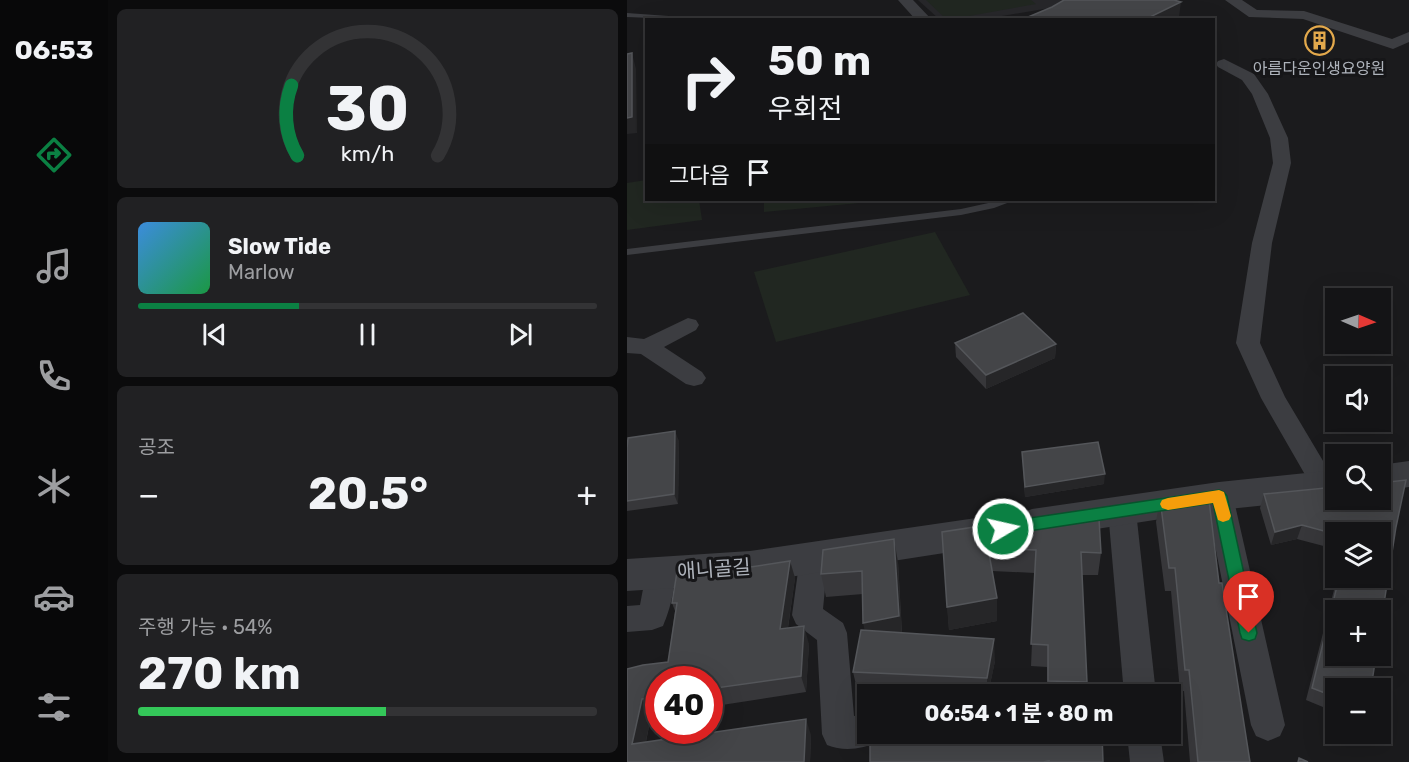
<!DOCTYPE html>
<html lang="ko">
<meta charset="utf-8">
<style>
body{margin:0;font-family:Rubik,"Noto Sans KR",sans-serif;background:#212123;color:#f1f3f6;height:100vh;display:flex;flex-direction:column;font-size:22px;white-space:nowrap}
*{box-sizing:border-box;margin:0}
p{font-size:20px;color:#9d9ea1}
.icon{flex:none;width:33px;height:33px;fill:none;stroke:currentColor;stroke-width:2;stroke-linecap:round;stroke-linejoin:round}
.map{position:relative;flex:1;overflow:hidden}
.side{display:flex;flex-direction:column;gap:9px;padding:9px;background:#0b0b0c;width:519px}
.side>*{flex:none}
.banner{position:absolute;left:18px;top:18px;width:570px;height:183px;border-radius:0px;box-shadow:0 6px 24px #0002,0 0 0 2px #333335;background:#141416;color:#f1f3f6;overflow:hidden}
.needle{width:39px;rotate:92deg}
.tools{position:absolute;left:698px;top:288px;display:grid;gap:12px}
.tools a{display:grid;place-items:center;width:66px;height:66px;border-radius:0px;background:#141416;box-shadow:0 6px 24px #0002,0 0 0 2px #333335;font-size:30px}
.speed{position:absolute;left:18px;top:666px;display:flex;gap:12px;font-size:30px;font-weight:700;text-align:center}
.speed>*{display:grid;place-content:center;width:78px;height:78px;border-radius:50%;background:#141416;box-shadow:0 6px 24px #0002,0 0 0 2px #333335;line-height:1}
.speed .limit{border:9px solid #d22;background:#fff;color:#111}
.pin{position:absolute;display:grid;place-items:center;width:51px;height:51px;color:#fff;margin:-62px -26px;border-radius:50% 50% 50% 0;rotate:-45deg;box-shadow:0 0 6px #0007}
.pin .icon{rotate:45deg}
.me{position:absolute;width:66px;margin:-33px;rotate:81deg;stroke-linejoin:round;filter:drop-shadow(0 0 4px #0008)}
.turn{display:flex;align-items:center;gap:21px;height:126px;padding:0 24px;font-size:27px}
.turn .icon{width:78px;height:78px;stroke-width:2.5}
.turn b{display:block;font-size:42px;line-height:51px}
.then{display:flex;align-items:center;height:57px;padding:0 24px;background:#0003;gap:12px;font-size:22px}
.big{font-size:45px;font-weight:700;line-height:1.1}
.side .card{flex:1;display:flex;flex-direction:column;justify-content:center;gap:9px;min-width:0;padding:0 21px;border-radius:9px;background:#212123}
.side .dial{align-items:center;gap:0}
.dial svg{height:156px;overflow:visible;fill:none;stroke:#333335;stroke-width:7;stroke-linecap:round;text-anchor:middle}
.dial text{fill:#f1f3f6;stroke:none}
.song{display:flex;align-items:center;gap:18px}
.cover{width:72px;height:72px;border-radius:9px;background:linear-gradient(135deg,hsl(210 70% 55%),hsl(140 70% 35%))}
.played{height:6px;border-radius:3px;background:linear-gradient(90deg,#0b8043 35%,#333335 35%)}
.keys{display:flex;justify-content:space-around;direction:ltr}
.heat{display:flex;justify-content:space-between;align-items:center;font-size:33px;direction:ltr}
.charge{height:9px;border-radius:4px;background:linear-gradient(90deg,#34c759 54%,#333335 0)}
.trip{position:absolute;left:230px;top:684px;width:324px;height:60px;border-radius:0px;background:#141416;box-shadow:0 6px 24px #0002,0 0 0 2px #333335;font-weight:700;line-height:60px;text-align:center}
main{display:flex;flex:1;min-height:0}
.tabs{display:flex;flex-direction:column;width:108px;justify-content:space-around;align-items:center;background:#080809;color:#9d9ea1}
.tabs .icon{width:42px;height:42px}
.tabs .selected{color:#0b8043}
.tabs b{font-size:27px;color:#f1f3f6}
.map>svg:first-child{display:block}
.built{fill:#27272a}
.green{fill:#212721}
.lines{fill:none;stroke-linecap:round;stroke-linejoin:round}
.service{fill:#3c3d41;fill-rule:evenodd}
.minor{fill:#3c3d41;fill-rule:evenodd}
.tertiary{fill:#3c3d41;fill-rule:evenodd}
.wall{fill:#37373a}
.shaded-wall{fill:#262628}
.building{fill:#444548;stroke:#54565a;stroke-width:1.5}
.route{fill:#0b8043;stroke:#07532c;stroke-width:1.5}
.slow{fill:#f59e0b}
.labels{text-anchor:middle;stroke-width:6;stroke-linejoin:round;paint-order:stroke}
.far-poi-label{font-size:16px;fill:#aeb3bb;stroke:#161618}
.street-label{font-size:20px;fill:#aeb3bb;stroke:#161618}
</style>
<main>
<nav class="tabs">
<b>06:53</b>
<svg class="icon selected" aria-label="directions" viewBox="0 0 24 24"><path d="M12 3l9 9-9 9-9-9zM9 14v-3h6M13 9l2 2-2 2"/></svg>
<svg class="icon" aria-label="music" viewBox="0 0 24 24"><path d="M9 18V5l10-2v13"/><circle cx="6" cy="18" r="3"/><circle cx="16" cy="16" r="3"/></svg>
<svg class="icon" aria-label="phone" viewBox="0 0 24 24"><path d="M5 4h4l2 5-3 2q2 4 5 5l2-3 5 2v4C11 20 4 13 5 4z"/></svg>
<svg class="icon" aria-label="climate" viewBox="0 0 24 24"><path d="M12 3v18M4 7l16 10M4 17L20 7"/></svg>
<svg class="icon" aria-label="car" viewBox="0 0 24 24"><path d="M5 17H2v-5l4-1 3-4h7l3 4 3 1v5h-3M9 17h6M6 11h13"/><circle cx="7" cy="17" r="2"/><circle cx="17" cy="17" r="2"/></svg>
<svg class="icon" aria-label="filters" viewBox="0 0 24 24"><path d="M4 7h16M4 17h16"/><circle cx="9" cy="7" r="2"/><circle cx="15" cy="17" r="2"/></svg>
</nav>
<section class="side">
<div class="card dial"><svg viewBox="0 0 100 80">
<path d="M14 69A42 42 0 1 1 86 69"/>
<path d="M14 69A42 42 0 0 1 11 33" stroke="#0b8043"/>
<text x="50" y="56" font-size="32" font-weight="700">30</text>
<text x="50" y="72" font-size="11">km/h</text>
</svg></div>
<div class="card">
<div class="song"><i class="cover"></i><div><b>Slow Tide</b><p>Marlow</p></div></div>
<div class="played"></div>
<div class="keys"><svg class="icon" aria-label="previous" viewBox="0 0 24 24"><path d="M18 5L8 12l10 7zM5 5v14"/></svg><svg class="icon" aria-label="pause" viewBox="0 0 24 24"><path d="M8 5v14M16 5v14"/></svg><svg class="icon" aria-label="next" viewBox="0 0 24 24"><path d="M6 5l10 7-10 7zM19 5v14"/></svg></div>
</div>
<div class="card"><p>공조</p>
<div class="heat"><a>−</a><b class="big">20.5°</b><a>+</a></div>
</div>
<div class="card"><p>주행 가능 · 54%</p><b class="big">270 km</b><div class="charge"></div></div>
</section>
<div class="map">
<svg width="782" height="762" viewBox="0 0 782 762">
<rect width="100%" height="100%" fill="#1b1b1d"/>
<path class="built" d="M 291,0 L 450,0 L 440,5 L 352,20 L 312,19 Z"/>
<g class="green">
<path d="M 299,0 L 404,0 L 409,4 L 320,20 Z"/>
<path d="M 19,180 L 20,200 L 72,200 L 75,220 L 0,230 L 0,183 Z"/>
<path d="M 137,200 L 264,200 L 137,212 Z"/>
<path d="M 308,232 L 343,295 L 149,342 L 127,272 Z"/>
</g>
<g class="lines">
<g class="service">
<path d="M 0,13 L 69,18 L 72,20 L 0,17 Z"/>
<path d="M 375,200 L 388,200 L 367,208 L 334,215 L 0,255 L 0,249 L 334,209 Z"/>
</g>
<g class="minor">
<path d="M 271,0 L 286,0 L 305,20 L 289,20 Z"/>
<path d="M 598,0 L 615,0 L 630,10 L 677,11 L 765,39 L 782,32 L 782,42 L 766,49 L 676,19 L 622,17 Z"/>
<path d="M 597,59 L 627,74 L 641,94 L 661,138 L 664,163 L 645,243 L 633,343 L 658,397 L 708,481 L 706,492 L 697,495 L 688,492 L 634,398 L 609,343 L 625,243 L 646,163 L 643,138 L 625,94 L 615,80 L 591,67 L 589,64 L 591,61 Z"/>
<path d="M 61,318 L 69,320 L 72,325 L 69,330 L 37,347 L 75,372 L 79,378 L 75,384 L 67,386 L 59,384 L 14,354 L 0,353 L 0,337 L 17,339 Z"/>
<path d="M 592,485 L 602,489 L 606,496 L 658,725 L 653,736 L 641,741 L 629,736 L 624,725 L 578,496 L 582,489 Z"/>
<path d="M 495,500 L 505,503 L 509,511 L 529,694 L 497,694 L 481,511 L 485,503 Z"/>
<path d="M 187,545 L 197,549 L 201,557 L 196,609 L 216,623 L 220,633 L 227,716 L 240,715 L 240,734 L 256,734 L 252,742 C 235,749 217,752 200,745 L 195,734 L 190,640 L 169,624 L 165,615 L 173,557 L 177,549 Z"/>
<path d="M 34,561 L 44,564 C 52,580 43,610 36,626 L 25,630 L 0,632 L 0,606 L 13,605 L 19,573 L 24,564 Z"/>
<path d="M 500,734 L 533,734 L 537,762 L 503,762 Z"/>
</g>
<g class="tertiary">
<path d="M 782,461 L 782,487 L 753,491 L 753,465 Z"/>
<path d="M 708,470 L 708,498 L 592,510 L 405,539 L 392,534 L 387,524 L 392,514 L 405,509 L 592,482 Z"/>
<path d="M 356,517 L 369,522 L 374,532 L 369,542 L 356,547 L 123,583 L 0,591 L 0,559 L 123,551 Z"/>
</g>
</g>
<g class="wall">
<path d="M 328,343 L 429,344 L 428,358 L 359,389 L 329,357 Z"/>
<path d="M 52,441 L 51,504 L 0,511 L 0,449 Z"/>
<path d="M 395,452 L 477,484 L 398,497 Z"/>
<path d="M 779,480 L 769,527 L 753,629 L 753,610 L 708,610 L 708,656 L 749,656 L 744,688 L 708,688 L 708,712 L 679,700 L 710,578 L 753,578 L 753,532 L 708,532 L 708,549 L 670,539 L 644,545 L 633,508 L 637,494 L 708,487 L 708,500 L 753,500 L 753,483 Z"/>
<path d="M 533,499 L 592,583 L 623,762 L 563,762 L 557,691 L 553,691 L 544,591 L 538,591 L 529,522 Z"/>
<path d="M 315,532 L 474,553 L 471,575 L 455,575 L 460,682 L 458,694 L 420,694 L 420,667 L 404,666 L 408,573 L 365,571 L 370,598 L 370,621 L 322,630 Z"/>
<path d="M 163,561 L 168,578 L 161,628 L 182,644 L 179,692 L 82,707 L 82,680 L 32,680 L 32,715 L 24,716 L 19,742 L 184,735 L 183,762 L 0,762 L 0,669 L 41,662 L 48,611 L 45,603 L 117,568 Z"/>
<path d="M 271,562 L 275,633 L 368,661 L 361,694 L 259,694 L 231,693 L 226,672 L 238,630 L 236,594 L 199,597 L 194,574 Z"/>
</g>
<g class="shaded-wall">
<path d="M 554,2 L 552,17 L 547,20 L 517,20 Z"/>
<path d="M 5,53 L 9,69 L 10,133 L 0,134 L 0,118 Z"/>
<path d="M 429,344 L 428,358 L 359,389 L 359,375 Z"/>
<path d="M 48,431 L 52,441 L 51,504 L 47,494 Z"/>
<path d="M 478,474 L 477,484 L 398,497 L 398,487 Z"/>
<path d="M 675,525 L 670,539 L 644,545 L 648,532 Z"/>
<path d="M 267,539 L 271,562 L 275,638 L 241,645 L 236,623 Z"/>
<path d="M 163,561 L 168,578 L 158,647 L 153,629 Z"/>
<path d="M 370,598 L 370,621 L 322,630 L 320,607 Z"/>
<path d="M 177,626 L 182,644 L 179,692 L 174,676 Z"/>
<path d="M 367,639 L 368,661 L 361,694 L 360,694 L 360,678 Z"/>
<path d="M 15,699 L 24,716 L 15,760 L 5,744 Z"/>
<path d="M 179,719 L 184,735 L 183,762 L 177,762 Z"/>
</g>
<g class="building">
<path d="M 437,0 L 547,0 L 554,2 L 517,20 L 394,20 L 425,7 Z"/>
<path d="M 5,53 L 5,117 L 0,118 L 0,54 Z"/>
<path d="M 396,313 L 429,344 L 359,375 L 328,343 Z"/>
<path d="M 48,431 L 47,494 L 0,501 L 0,449 L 1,438 Z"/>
<path d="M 471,442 L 478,474 L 398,487 L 395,452 Z"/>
<path d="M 779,480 L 769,527 L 753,629 L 753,610 L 708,610 L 708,656 L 749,656 L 744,688 L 708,688 L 708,697 L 685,688 L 712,578 L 753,578 L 753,532 L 708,532 L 708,534 L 675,525 L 648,532 L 637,494 L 708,487 L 708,500 L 753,500 L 753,483 Z"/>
<path d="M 581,492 L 592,583 L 595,583 L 623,762 L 571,762 L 562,670 L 558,670 L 548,568 L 542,568 L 533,499 Z"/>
<path d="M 413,517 L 472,519 L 474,553 L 454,552 L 460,682 L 421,681 L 421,645 L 404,644 L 409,550 L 361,548 L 370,598 L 320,607 L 315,532 Z"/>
<path d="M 267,539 L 272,616 L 236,623 L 235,571 L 194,574 L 196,550 Z"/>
<path d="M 163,561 L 153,629 L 177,626 L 174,676 L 82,689 L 82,680 L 32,680 L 32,697 L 15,699 L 5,744 L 179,719 L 177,762 L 0,762 L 0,669 L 16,665 L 41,662 L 50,603 L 45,603 L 50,572 L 117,568 Z"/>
<path d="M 234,630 L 367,639 L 360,678 L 226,672 Z"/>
<path d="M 243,734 L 475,734 L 476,762 L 422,762 L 422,761 L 416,762 L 243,762 Z"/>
<path d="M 672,758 L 681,762 L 671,762 Z"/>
</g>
<path class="route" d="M 592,490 L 597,492 L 600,496 L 630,633 L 628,639 L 622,641 L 615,639 L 613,633 L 586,503 L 376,535 L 371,533 L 368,529 L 371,524 L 376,522 Z"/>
<path class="slow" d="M 592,490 L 597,492 L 604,516 L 602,520 L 596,522 L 591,520 L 586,503 L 541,510 L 535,508 L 533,504 L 535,500 L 541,498 Z"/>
<defs>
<symbol id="building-ring" viewBox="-11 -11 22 22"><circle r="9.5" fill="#161618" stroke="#e3a94c" stroke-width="1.5"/><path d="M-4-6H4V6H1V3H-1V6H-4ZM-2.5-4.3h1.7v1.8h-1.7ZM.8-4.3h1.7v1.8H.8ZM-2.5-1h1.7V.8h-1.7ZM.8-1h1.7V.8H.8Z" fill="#e3a94c"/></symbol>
</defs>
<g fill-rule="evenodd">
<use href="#building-ring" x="676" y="24" width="33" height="33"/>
</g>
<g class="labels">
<g class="far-poi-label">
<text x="692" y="74">아름다운인생요양원</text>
</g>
<g class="street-label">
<text transform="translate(87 569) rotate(-4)" y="7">애니골길</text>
</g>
</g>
</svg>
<div class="tools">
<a><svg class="needle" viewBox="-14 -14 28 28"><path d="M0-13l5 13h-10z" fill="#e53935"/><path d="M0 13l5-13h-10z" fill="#9d9ea1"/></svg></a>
<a><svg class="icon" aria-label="sound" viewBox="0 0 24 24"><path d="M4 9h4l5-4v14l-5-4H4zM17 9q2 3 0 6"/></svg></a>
<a><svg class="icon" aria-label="search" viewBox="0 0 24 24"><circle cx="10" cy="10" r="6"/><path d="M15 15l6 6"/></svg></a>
<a><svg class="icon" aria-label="layers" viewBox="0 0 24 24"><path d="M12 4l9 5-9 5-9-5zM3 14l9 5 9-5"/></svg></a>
<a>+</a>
<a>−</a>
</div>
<div class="speed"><div class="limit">40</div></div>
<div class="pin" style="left:622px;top:633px;background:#d93025"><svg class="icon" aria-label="arrive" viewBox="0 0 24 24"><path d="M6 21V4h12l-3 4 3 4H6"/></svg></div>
<svg class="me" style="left:376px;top:529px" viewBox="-20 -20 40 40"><circle r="17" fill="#0b8043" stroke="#fff" stroke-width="3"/><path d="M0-11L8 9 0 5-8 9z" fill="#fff"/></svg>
<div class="trip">06:54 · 1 분 · 80 m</div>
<div class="banner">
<div class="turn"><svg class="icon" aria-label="right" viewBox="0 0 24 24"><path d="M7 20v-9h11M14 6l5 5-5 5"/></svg><div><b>50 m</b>우회전</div></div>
<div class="then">그다음<svg class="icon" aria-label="arrive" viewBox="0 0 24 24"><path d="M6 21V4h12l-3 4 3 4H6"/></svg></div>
</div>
</div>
</main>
